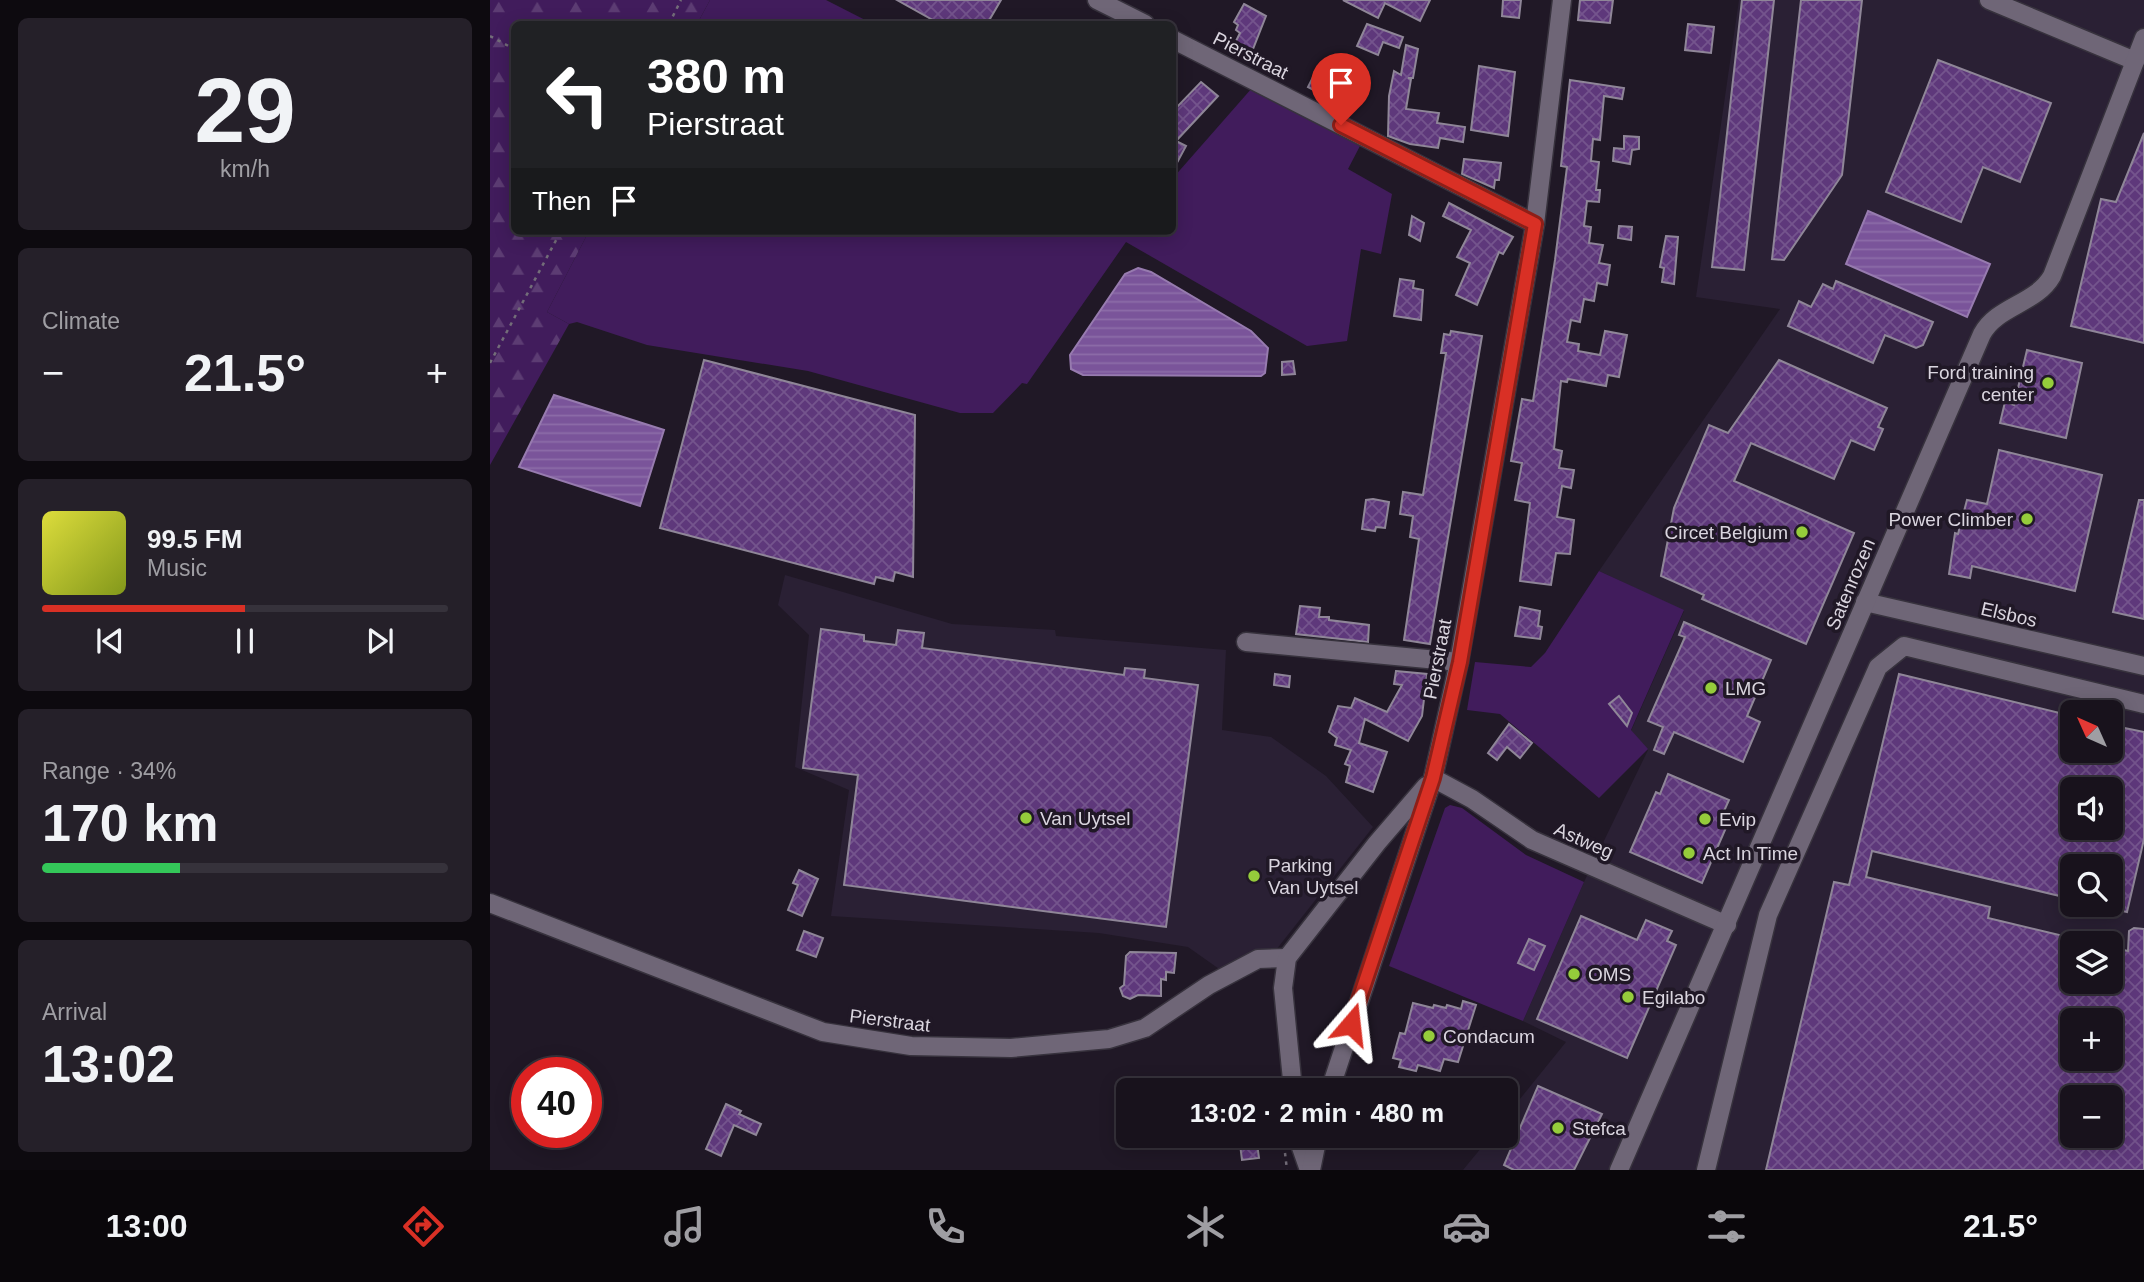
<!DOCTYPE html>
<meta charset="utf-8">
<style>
body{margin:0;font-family:Helvetica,sans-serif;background:#252029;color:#f1f3f6;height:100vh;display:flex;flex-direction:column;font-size:26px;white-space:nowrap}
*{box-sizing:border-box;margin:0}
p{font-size:23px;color:#9f9ea3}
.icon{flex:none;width:38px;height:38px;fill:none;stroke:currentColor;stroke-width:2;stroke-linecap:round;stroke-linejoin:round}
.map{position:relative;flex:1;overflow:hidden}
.sheet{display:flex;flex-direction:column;gap:18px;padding:18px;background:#0d0a0f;width:490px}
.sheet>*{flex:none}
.top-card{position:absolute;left:21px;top:21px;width:665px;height:214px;border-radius:10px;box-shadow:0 4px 18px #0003,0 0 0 2px #36323b;background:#202124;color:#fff;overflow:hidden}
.needle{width:46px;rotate:315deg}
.controls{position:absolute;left:1570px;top:700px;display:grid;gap:14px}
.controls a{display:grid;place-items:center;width:63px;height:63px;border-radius:10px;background:#18121c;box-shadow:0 4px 18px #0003,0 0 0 2px #36323b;font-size:35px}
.speed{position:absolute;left:21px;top:1057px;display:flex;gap:14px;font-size:35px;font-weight:700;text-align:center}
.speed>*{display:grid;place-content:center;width:91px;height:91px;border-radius:50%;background:#18121c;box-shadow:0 4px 18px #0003,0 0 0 2px #36323b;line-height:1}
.speed .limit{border:10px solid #d22;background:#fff;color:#111}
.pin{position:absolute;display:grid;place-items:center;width:60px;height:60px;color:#fff;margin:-72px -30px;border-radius:50% 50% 50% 0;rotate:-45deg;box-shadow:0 0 7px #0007}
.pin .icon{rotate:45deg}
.me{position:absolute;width:77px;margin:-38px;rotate:17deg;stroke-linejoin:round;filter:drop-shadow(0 0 5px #0008)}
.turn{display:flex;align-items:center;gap:24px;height:147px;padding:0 21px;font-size:32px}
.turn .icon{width:91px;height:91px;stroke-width:2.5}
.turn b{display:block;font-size:49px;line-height:60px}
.then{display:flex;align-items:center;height:66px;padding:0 21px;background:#0003;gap:14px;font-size:26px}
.big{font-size:52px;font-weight:800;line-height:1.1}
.sheet .card{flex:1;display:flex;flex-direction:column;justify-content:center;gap:10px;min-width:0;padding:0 24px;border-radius:10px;background:#252029}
.sheet .dial{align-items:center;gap:0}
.dial b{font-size:91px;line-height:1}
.song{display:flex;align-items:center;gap:21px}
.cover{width:84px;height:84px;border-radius:10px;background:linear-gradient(135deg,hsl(60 70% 55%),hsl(70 70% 35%))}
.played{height:7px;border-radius:4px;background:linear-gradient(90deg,#d93025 50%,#36323b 50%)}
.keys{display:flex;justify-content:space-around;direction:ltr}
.heat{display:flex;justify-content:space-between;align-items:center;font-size:38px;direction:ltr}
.charge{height:10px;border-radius:5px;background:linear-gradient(90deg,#34c759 34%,#36323b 0)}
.trip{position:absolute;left:626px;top:1078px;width:402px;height:70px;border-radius:10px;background:#18121c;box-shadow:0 4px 18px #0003,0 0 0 2px #36323b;font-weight:800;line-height:70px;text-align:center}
.tab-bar{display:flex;height:112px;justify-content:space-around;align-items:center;background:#0a070b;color:#9f9ea3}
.tab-bar .icon{width:49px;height:49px}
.tab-bar .selected{color:#d93025}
.tab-bar b{font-size:32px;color:#f1f3f6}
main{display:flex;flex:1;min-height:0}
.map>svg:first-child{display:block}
.built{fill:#2a2034;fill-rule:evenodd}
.green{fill:#411c5c}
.forest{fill:url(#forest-firs)}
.water{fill:url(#water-rules);stroke:#977baf;stroke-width:2}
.building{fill:url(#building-cross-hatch);stroke:#8f8698;stroke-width:2;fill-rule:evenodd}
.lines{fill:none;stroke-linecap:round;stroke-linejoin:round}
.minor-casing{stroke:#37323d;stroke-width:21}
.path{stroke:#736d79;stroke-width:2.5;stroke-dasharray:3.5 5;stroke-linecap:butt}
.minor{stroke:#6f6677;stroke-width:18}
.route-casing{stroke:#8d1f18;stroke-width:18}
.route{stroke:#d93025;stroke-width:12}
.poi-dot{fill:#95cc3b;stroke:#201826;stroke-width:2.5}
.labels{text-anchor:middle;stroke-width:7;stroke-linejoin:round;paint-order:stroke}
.street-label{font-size:19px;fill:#dad5df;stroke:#201826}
.poi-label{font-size:19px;fill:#dad5df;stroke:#201826;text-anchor:start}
</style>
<main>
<section class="sheet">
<div class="card dial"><b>29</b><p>km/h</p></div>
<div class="card"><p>Climate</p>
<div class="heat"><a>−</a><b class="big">21.5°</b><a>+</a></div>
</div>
<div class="card">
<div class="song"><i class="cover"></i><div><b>99.5 FM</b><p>Music</p></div></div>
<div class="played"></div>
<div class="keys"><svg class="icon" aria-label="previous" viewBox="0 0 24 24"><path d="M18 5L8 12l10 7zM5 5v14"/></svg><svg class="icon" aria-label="pause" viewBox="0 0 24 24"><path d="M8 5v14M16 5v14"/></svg><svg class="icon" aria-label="next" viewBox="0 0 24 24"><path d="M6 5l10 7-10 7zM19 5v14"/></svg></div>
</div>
<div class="card"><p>Range · 34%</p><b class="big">170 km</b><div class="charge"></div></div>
<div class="card"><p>Arrival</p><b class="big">13:02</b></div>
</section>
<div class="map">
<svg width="1654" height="1170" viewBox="0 0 1654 1170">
<defs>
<pattern id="forest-firs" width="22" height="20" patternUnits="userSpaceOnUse" patternTransform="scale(1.75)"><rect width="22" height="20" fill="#411c5c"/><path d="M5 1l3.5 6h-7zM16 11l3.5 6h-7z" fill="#5c3c73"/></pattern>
<pattern id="water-rules" width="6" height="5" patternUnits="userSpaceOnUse" patternTransform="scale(1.75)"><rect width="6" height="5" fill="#7a549a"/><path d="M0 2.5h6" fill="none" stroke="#8c6ca8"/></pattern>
<pattern id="building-cross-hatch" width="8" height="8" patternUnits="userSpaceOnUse" patternTransform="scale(1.75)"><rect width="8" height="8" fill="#5e387b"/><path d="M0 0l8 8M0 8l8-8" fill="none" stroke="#74548d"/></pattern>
</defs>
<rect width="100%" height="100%" fill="#201826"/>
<g class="built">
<path d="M 1249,0 L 1654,0 L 1654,1170 L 973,1170 L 1001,1136 L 1017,1136 L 1017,1115 L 1076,1042 L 1033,1021 L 1094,882 L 1158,750 L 1141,731 L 1194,611 L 1109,571 L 1290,309 L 1206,297 ZM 1582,712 L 1620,712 L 1620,751 L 1582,751 ZM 1582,789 L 1620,789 L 1620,828 L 1582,828 ZM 1582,866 L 1620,866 L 1620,905 L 1582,905 ZM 1582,943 L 1620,943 L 1620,982 L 1582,982 ZM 1582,1020 L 1620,1020 L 1620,1059 L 1582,1059 ZM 1582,1097 L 1620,1097 L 1620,1136 L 1582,1136 Z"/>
<path d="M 295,575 L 462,624 L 565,630 L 566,636 L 736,650 L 732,730 L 781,737 L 836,776 L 883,827 L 782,955 L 760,952 L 732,971 L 698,947 L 609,933 L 341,916 L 359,790 L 305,767 L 319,635 L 288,605 Z"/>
</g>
<g class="green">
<path d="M 220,0 L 336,0 L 383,24 L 207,24 Z"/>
<path d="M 762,88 L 871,144 L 858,169 L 902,194 L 891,254 L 871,249 L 857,341 L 817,346 L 636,242 L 537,384 L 532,383 L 503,413 L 470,413 L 318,371 L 157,345 L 87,322 L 79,324 L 57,312 L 99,231 L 682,231 L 683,178 Z"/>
<path d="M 1109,571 L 1194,610 L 1141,730 L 1158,749 L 1109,798 L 1010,714 L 977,710 L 985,662 L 1041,667 L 1055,653 Z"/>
<path d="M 960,805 L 972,808 L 1036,855 L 1094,882 L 1033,1021 L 899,966 L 955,808 Z"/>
</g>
<path class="forest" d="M 0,0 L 220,0 L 207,24 L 24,24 L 24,231 L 99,231 L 57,312 L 79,324 L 0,465 Z"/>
<g class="water">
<path d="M 1378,211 L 1500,264 L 1477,317 L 1356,264 Z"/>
<path d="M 648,268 L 661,272 L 761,331 L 778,348 L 775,373 L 771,376 L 593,375 L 581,369 L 580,355 L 635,274 Z"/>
<path d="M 64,395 L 174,430 L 150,506 L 29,467 Z"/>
</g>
<g class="building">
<path d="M 407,0 L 511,0 L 497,24 L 450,24 Z"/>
<path d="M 853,0 L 940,0 L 930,21 L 895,3 L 888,18 Z"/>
<path d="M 1013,0 L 1031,0 L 1029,18 L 1012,16 Z"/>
<path d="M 1090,0 L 1123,0 L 1120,23 L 1088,20 Z"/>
<path d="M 1252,0 L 1284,0 L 1254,270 L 1222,267 Z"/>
<path d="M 1311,0 L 1372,0 L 1352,175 L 1294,260 L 1282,259 Z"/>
<path d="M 754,4 L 776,16 L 761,54 L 744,45 L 750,33 L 746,30 L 748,25 L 744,22 Z"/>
<path d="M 877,24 L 913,37 L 909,48 L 893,42 L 888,55 L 867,46 Z"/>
<path d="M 1198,24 L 1224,27 L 1221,53 L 1195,50 Z"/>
<path d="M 916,45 L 928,49 L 923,78 L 918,78 L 921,79 L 916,109 L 949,113 L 947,123 L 975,127 L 973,142 L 950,138 L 948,148 L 920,144 L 898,136 L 899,96 L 904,71 L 911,75 Z"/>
<path d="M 1448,60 L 1561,103 L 1530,182 L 1493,167 L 1471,222 L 1396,192 Z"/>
<path d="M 989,66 L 1025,72 L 1018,136 L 981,130 Z"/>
<path d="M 823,77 L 853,92 L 848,103 L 818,87 Z"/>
<path d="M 1080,80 L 1134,88 L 1132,99 L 1114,96 L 1110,140 L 1103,139 L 1101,161 L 1109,162 L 1106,190 L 1110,190 L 1109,202 L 1097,201 L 1094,226 L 1101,227 L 1099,243 L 1113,245 L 1109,263 L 1120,265 L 1117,285 L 1107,283 L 1104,301 L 1094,299 L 1090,322 L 1081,320 L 1077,342 L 1089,344 L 1088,351 L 1110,355 L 1115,331 L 1137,335 L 1129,377 L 1118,375 L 1116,386 L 1078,379 L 1077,382 L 1071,381 L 1064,449 L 1072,451 L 1069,468 L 1084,470 L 1081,488 L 1072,486 L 1067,517 L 1084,520 L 1080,554 L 1066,553 L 1061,585 L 1030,581 L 1040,503 L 1025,500 L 1032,463 L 1021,461 L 1032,399 L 1043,401 L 1065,260 L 1077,167 L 1071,166 Z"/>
<path d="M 711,82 L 728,96 L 686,141 L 696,146 L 682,172 L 682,101 L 688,106 Z"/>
<path d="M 1654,133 L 1654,343 L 1581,326 L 1611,199 L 1626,202 Z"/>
<path d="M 1134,136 L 1149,137 L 1149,149 L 1142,150 L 1140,164 L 1123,161 L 1124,148 L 1134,149 Z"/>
<path d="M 974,159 L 1011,163 L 1009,180 L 1005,180 L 1004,188 L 972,174 Z"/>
<path d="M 959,203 L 1023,237 L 1013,254 L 1009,252 L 987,305 L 966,295 L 980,263 L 967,257 L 981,230 L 953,216 Z"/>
<path d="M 922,216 L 934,223 L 930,241 L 919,235 Z"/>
<path d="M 1129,226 L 1142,227 L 1141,240 L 1128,238 Z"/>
<path d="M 1176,236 L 1188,237 L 1184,284 L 1172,282 L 1174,268 L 1170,267 Z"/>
<path d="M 910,279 L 924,281 L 923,288 L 933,290 L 931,320 L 904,316 Z"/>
<path d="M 1346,281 L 1443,322 L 1433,345 L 1426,348 L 1395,335 L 1383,363 L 1298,326 L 1309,301 L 1321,307 L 1333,284 L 1343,289 Z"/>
<path d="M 961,331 L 992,336 L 940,644 L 914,640 L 929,539 L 920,537 L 923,516 L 910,514 L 913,492 L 933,495 L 956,353 L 951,353 L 954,334 L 960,335 Z"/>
<path d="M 1537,350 L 1592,363 L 1576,438 L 1510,423 L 1515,402 L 1524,405 Z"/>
<path d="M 214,360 L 425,415 L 423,577 L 405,572 L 403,581 L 386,577 L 384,584 L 170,528 Z"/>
<path d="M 1289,360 L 1397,408 L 1388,427 L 1393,429 L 1384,450 L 1361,440 L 1344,479 L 1261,443 L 1244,481 L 1364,533 L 1316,644 L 1212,599 L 1214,595 L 1171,576 L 1184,508 L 1219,425 L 1238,433 Z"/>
<path d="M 803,361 L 805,374 L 792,375 L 792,362 Z"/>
<path d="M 1509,450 L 1612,475 L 1585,591 L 1482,566 L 1480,578 L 1459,574 L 1465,533 L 1468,534 L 1477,500 L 1497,504 Z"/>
<path d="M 883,499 L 899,502 L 895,528 L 886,527 L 885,531 L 872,529 L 876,500 Z"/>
<path d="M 1649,500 L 1654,500 L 1654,619 L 1623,612 Z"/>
<path d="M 810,606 L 830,608 L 829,617 L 839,617 L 839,620 L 879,625 L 878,642 L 806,634 Z"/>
<path d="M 1030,607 L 1050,611 L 1048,626 L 1052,627 L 1050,639 L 1025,636 Z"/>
<path d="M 1194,622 L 1281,660 L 1257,716 L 1270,722 L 1253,762 L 1184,732 L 1174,754 L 1164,750 L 1173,727 L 1158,721 L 1195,637 L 1189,635 Z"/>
<path d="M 331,629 L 374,635 L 374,641 L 406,645 L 408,630 L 434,633 L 432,648 L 634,675 L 635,668 L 655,670 L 654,678 L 708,685 L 676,927 L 354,885 L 368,775 L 313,768 Z"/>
<path d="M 906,671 L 937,674 L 932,716 L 918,741 L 875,719 L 869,743 L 897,752 L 883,792 L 856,782 L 860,766 L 855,764 L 861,750 L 845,745 L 847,738 L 839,732 L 848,706 L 861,708 L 865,698 L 897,712 L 912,685 L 904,684 Z"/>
<path d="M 785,674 L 800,676 L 799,687 L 784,685 Z"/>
<path d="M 1409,674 L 1582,716 L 1582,751 L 1620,751 L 1620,725 L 1654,732 L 1654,839 L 1637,912 L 1620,908 L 1620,866 L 1582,866 L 1582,899 L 1382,851 L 1376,877 L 1500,907 L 1498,918 L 1582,938 L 1582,982 L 1620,982 L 1620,947 L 1638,951 L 1639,931 L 1644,928 L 1654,929 L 1654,1170 L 1276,1170 L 1344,882 L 1359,885 ZM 1582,789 L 1620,789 L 1620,828 L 1582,828 ZM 1582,1020 L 1620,1020 L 1620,1059 L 1582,1059 ZM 1582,1097 L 1620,1097 L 1620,1136 L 1582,1136 Z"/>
<path d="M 1129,696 L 1142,713 L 1137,726 L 1119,704 Z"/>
<path d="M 1019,724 L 1042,743 L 1030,758 L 1017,747 L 1007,760 L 998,753 Z"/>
<path d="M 1178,774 L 1239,800 L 1230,820 L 1238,823 L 1212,883 L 1140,852 L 1166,792 L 1170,794 Z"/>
<path d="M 309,870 L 328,879 L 312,916 L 298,910 L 308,885 L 303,883 Z"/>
<path d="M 1091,916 L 1147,940 L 1156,920 L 1182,931 L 1177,941 L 1186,945 L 1137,1058 L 1047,1019 Z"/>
<path d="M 314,931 L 333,938 L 326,957 L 307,950 Z"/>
<path d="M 1039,939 L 1055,946 L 1044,970 L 1028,963 Z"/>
<path d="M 640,952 L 686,953 L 684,973 L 676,972 L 676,980 L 671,979 L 671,996 L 648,995 L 640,999 L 633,996 L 630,988 L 634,985 L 636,956 Z"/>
<path d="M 973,1001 L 986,1005 L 968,1062 L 954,1059 L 950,1071 L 928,1065 L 926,1071 L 909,1067 L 911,1060 L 903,1058 L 910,1033 L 915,1034 L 923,1003 L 943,1008 L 944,1005 L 956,1008 L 957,1005 L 971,1009 Z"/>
<path d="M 1048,1086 L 1112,1114 L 1084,1170 L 1024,1170 L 1014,1165 Z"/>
<path d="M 236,1104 L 251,1111 L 249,1114 L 271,1124 L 266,1135 L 244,1125 L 231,1156 L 216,1149 Z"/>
<path d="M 749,1136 L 766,1136 L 769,1158 L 752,1160 Z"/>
</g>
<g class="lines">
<defs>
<g id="minor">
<path d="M 607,0 L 655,24"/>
<path d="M 1499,0 L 1645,61"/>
<path d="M 682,39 L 1045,224"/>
<path d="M 1375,602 L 1654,666"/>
<path d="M 756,642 L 969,662"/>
<path d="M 943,778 L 982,799 L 1042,840 L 1237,925"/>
<path d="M 0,903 L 333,1032 L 421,1046 L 521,1048 L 619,1039 L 655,1028 L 719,985 L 768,959 L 797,958"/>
<path d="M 803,1090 L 793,988 L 797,958 L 887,843 L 936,786"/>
<path d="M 840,1090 L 943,778 L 969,662 L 1045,224 L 1072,0"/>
<path d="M 807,1136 L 819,1170"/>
<path d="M 821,1170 L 828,1136"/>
<path d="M 1129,1170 L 1492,334 C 1507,306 1546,304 1562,276 L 1654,38"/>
<path d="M 1216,1170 L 1278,915 L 1388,667 L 1414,646 L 1654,704"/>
</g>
</defs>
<use href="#minor" class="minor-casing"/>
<g class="path">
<path d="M 179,24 L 191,0"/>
<path d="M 0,36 L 24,49"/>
<path d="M 0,363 L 71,231"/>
<path d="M 795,1153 L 797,1170"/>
</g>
<use href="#minor" class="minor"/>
</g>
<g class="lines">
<defs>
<path id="route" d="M 851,125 L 1045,224 L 970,662 L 943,778 L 861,1024"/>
</defs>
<use href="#route" class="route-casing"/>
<use href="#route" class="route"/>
</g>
<g class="poi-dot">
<circle cx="1558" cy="383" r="7"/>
<circle cx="1537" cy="519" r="7"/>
<circle cx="1312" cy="532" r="7"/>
<circle cx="1221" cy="688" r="7"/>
<circle cx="536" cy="818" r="7"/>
<circle cx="1215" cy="819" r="7"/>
<circle cx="1199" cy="853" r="7"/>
<circle cx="764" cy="876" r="7"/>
<circle cx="1084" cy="974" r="7"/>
<circle cx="1138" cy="997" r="7"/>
<circle cx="939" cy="1036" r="7"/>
<circle cx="1068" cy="1128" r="7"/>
</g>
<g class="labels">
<g class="street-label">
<text transform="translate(761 55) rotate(27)" y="7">Pierstraat</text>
<text transform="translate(1360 584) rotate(-67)" y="7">Satenrozen</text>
<text transform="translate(1519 614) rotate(13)" y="7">Elsbos</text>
<text transform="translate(947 659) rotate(-79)" y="7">Pierstraat</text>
<text transform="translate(1094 840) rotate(24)" y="7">Astweg</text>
<text transform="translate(400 1020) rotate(7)" y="7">Pierstraat</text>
</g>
<g class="poi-label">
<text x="1544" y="379" text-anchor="end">Ford training<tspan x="1544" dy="22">center</tspan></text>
<text x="1523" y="526" text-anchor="end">Power Climber</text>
<text x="1298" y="539" text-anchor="end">Circet Belgium</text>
<text x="1235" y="695">LMG</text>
<text x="550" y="825">Van Uytsel</text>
<text x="1229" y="826">Evip</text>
<text x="1213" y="860">Act In Time</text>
<text x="778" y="872">Parking<tspan x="778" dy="22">Van Uytsel</tspan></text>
<text x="1098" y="981">OMS</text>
<text x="1152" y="1004">Egilabo</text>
<text x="953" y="1043">Condacum</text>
<text x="1082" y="1135">Stefca</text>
</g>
</g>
</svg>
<div class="controls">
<a><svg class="needle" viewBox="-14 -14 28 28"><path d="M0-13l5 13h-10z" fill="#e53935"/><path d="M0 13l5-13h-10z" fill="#9f9ea3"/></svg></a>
<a><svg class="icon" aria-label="sound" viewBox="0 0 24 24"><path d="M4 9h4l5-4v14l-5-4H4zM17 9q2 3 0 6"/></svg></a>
<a><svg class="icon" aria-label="search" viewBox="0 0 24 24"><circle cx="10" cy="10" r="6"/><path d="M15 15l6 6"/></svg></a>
<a><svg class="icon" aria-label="layers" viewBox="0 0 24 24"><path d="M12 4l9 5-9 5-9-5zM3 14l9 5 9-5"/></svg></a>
<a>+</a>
<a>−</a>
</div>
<div class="speed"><div class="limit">40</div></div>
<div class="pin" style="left:851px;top:125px;background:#d93025"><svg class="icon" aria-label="arrive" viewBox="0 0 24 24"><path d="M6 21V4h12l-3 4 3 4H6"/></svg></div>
<svg class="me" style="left:861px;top:1024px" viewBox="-20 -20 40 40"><path d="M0-17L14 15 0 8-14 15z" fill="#d93025" stroke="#fff" stroke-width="4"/></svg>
<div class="trip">13:02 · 2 min · 480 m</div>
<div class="top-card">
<div class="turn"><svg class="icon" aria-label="left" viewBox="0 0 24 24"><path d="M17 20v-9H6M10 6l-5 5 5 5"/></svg><div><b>380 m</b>Pierstraat</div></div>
<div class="then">Then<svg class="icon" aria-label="arrive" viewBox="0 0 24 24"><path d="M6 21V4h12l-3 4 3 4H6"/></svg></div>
</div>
</div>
</main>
<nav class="tab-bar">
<b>13:00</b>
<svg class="icon selected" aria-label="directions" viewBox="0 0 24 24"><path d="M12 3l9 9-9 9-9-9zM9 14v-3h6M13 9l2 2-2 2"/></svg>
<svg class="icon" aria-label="music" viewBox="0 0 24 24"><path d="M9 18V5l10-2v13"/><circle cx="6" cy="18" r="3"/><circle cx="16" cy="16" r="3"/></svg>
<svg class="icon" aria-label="phone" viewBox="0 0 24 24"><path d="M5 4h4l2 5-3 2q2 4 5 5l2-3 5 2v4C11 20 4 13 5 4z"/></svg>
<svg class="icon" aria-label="climate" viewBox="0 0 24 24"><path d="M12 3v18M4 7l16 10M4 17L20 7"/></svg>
<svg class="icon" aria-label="car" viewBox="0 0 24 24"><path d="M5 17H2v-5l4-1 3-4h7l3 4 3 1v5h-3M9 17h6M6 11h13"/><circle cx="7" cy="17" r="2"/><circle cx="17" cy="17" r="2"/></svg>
<svg class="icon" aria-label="filters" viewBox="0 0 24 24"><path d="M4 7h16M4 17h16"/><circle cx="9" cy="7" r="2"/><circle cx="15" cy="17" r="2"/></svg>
<b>21.5°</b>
</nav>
